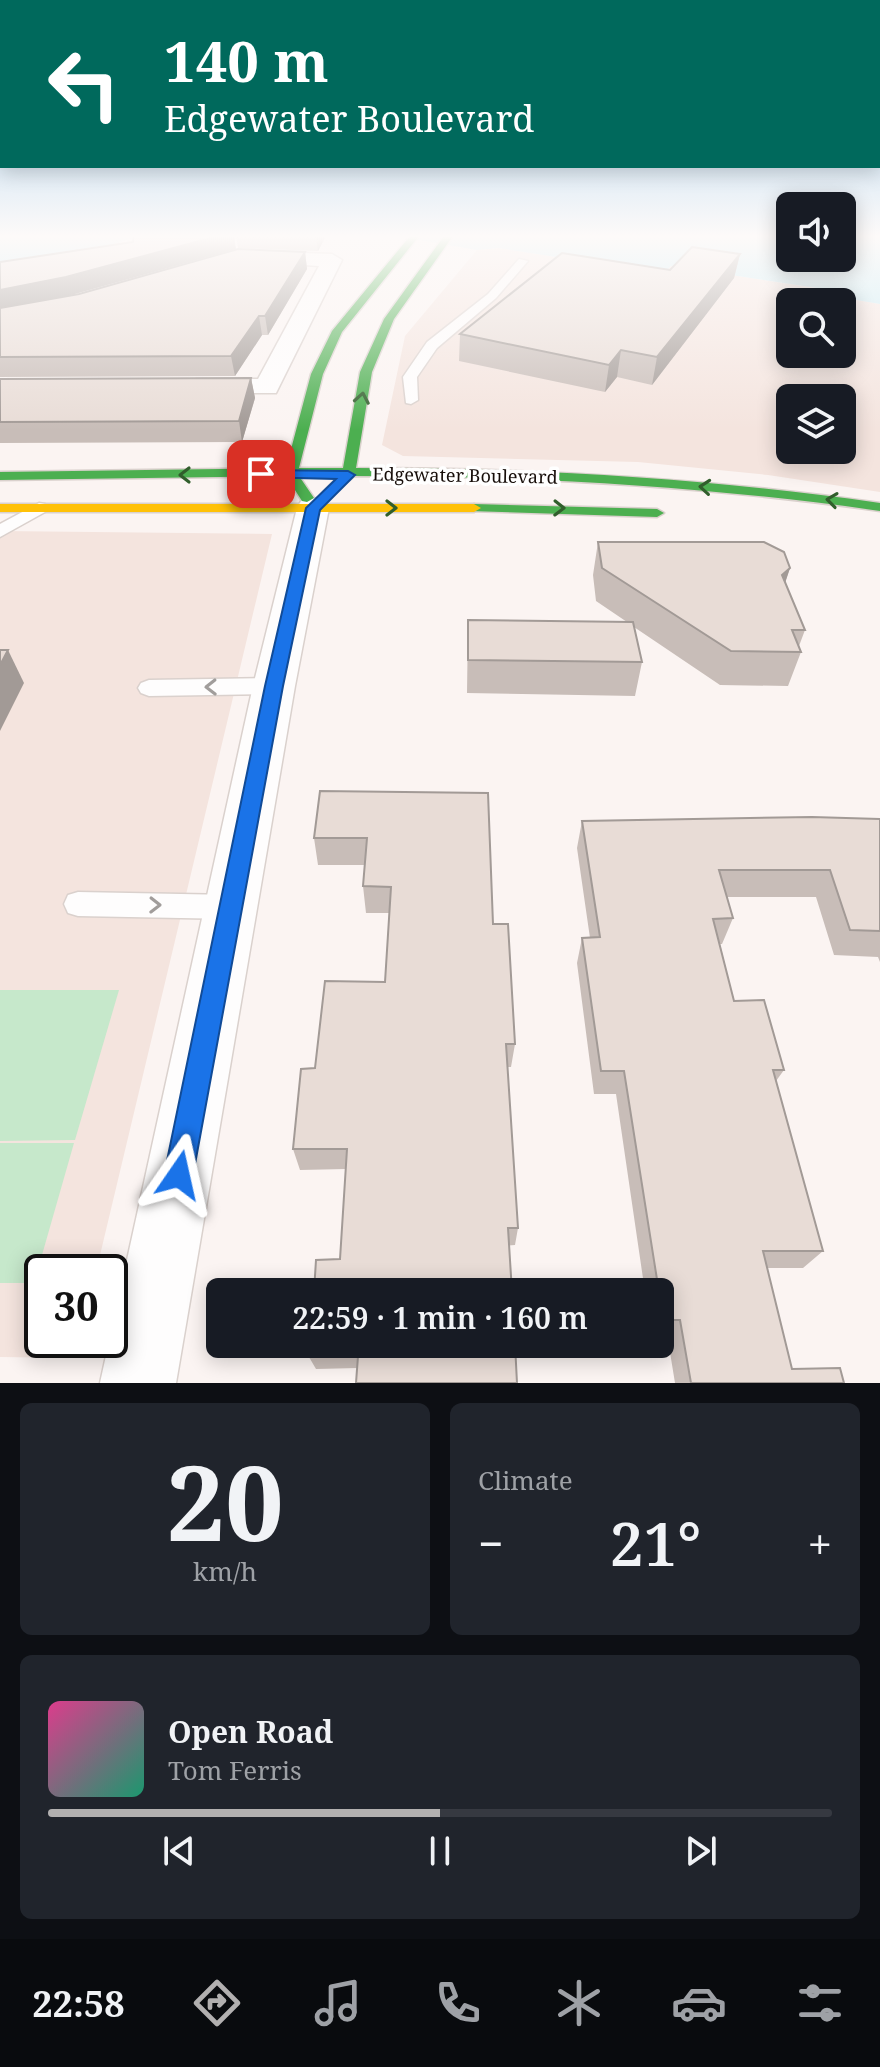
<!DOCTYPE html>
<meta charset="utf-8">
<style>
body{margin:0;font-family:"Noto Serif",serif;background:#20242c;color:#f1f3f6;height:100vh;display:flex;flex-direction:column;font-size:30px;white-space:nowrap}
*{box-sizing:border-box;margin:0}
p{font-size:26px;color:#9ea1a6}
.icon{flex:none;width:44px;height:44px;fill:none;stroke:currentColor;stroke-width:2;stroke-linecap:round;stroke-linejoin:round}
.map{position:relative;height:1383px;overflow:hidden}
.drawer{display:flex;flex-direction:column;gap:20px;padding:20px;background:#0d0f14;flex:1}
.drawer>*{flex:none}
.hud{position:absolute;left:0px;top:0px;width:880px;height:168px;box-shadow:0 4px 20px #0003;background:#00695c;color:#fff;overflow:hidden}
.buttons{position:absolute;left:776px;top:192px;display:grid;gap:16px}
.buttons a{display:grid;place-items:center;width:80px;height:80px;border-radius:12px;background:#171b24;box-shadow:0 4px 20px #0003;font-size:40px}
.speed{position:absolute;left:24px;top:1254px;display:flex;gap:16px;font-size:40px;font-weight:700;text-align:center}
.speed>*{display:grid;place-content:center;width:104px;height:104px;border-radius:50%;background:#171b24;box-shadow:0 4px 20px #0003;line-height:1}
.speed .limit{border:4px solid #111;border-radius:12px;background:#fff;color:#111}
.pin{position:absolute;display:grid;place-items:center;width:68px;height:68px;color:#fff;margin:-34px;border-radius:16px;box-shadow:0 4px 12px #0006}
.me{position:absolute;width:88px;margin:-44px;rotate:11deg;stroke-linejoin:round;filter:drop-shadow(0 0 6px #0008)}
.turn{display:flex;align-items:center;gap:28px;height:168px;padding:0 32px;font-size:36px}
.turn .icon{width:104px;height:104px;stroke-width:2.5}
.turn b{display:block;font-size:56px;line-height:68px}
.big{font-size:60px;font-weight:600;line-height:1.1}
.drawer .widget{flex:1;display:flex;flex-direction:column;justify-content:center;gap:12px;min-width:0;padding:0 28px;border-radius:12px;background:#20242c}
.drawer .dial{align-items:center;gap:0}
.dial b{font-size:104px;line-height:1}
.song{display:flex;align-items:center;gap:24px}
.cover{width:96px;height:96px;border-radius:12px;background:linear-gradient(135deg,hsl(330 70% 55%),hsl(160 70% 35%))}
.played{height:8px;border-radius:4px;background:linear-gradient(90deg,#b2b0b0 50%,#363941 50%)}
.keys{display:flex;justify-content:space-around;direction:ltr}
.heat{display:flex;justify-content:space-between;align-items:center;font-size:44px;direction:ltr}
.drawer .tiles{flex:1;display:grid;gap:20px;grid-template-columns:1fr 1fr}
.widget:last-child{grid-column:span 2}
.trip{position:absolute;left:206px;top:1278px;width:468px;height:80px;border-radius:12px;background:#171b24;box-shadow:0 4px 20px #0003;font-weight:600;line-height:80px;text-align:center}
.menu{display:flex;height:128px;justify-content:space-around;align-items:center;background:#090b0e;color:#9ea1a6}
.menu .icon{width:56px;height:56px}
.menu .on{color:#b2b0b0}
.menu b{font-size:36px;color:#f1f3f6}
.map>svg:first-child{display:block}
.built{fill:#f4e4de;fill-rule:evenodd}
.green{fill:#c6e8cb}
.water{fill:#c4ecf6}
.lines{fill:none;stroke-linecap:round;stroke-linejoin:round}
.lane-casing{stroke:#dad1cd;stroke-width:3}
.street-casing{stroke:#dad1cd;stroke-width:3}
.fast-casing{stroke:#dad1cd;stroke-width:3}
.slow-casing{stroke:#dad1cd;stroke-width:3}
.lane{fill:#fefdfd;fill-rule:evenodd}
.street{fill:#fefdfd;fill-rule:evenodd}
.fast{fill:#4caf50;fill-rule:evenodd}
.slow{fill:#ffc107;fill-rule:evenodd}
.wall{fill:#c8bdb8}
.shaded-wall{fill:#a29a96}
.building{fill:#e8dcd6;stroke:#a29a96;stroke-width:2}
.oneway{stroke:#315e2c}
.oneway2{stroke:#a19d9b}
.route{fill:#1a73e8;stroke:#114b97;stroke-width:2}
.labels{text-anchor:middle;stroke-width:7;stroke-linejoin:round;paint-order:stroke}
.far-street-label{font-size:18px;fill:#160d09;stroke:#fff}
</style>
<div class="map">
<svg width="880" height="1383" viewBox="0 0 880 1383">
<rect width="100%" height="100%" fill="#fbf4f2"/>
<g class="built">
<path d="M 499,248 L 663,274 L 671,265 L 818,289 L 816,293 L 880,304 L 880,492 L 768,475 L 638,462 L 403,456 L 382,445 L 405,336 L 477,250 ZM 790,302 L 842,302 L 842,354 L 790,354 ZM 790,398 L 842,398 L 842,450 L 790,450 Z"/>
<path d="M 0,531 L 272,534 L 96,1272 L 42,1272 L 42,1340 L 80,1340 L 75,1358 L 0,1357 Z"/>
</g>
<g class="green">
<path d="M 0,990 L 119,990 L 75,1140 L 0,1141 Z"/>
<path d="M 0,1143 L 74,1143 L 34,1283 L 0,1283 Z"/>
</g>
<g class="water">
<path d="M 138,236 L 77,257 L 0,276 L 0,237 Z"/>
<path d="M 397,236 L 790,236 L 790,258 L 842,258 L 842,236 L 880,236 L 880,304 L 815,293 L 817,288 L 671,266 L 663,274 L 499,248 L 477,250 Z"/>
</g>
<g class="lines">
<defs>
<g id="lane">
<path d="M 519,259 L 528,261 L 496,298 L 437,348 L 417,377 L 418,400 L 411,404 L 406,403 L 403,377 L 427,342 L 488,294 Z"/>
<path d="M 39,503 L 45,504 L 48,508 L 45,512 L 0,537 L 0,524 Z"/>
<path d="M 274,678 L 282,681 L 285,686 L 282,691 L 274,694 L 149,696 L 141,693 L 138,688 L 141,683 L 149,680 Z"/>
<path d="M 78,892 L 232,895 L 242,898 L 246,907 L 242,916 L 232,919 L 78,916 L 68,913 L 64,904 L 68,895 Z"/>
</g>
<g id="street">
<path d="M 250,251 L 332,254 L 342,260 L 276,393 L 188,393 L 184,387 L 188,381 L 197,379 L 258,379 L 319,266 L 243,261 L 240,257 Z"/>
<path d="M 313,498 L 325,501 L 329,508 L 295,686 L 176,1383 L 100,1383 L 253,686 L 297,508 L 301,501 Z"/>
</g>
<g id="fast">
<path d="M 410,236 L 419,236 L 342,332 L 323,374 L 299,468 L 343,468 L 360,372 L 384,319 L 444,236 L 453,236 L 394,319 L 372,372 L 356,468 C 532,468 706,478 880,503 L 880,511 C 705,486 531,476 354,476 L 327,499 L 320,495 L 339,476 L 299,476 L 314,498 L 307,502 L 302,501 L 286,476 L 0,480 L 0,472 L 286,468 L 311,374 L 332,331 Z"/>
<path d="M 474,504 L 657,509 L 664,513 L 657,517 L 469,511 L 467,508 Z"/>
</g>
<path id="slow" d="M 0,504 L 474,504 L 481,508 L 474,512 L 0,512 Z"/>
</defs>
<use href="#lane" class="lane-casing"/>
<use href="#street" class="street-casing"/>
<use href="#fast" class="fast-casing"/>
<use href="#slow" class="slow-casing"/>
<use href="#lane" class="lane"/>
<use href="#street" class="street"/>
<use href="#fast" class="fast"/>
<use href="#slow" class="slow"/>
</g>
<g class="wall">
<path d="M 236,236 L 326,236 L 318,251 L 238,248 Z"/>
<path d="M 133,242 L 236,249 L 71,295 L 305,252 L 307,269 L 268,335 L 262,335 L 235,376 L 0,377 L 0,262 Z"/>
<path d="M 740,254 L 734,278 L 652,385 L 617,377 L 605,392 L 459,361 L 460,334 L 670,270 Z"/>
<path d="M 251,378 L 255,398 L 242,442 L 0,443 L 0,379 Z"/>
<path d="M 598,542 L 790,568 L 785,583 L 805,630 L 799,646 L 801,652 L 788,686 L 720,685 L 634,627 L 642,662 L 635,696 L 467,693 L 468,620 L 627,622 L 596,601 L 593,575 Z"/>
<path d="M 320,791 L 493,924 L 515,1044 L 511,1067 L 507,1067 L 518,1228 L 515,1245 L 340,1259 L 346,1169 L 300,1170 L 293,1149 L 315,1068 L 385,982 L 389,913 L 366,913 L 363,886 L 365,865 L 318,865 L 314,838 Z"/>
<path d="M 880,819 L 880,962 L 878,957 L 834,955 L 816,897 L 727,897 L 733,918 L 722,944 L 720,944 L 734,1001 L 784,1070 L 776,1081 L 823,1251 L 803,1268 L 767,1268 L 792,1369 L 844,1383 L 675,1383 L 667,1334 L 660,1334 L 660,1292 L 645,1292 L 616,1094 L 594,1094 L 577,963 L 582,938 L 590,938 L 577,848 L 582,821 Z"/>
<path d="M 515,1344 L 357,1368 L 316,1369 L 309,1357 Z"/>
</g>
<g class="shaded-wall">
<path d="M 218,236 L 234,236 L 236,249 L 71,295 L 0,309 L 0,290 Z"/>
<path d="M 326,236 L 318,251 L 316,237 Z"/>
<path d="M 305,252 L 307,269 L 268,335 L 265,316 Z"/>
<path d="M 740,254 L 734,278 L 652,385 L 657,357 Z"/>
<path d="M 259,316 L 262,335 L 235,376 L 231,356 Z"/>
<path d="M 621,350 L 617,377 L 605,392 L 609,365 Z"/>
<path d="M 251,378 L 255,398 L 242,442 L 239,421 Z"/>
<path d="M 790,568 L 779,601 L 782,575 Z"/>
<path d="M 8,650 L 24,683 L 0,731 L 0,665 Z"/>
</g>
<g class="building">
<path d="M 133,236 L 218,236 L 66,277 L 0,290 L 0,262 L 133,242 Z"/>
<path d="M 692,247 L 740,254 L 657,357 L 621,350 L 609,365 L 460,334 L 562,253 L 670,270 Z"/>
<path d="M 238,249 L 305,252 L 265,316 L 259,316 L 231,356 L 0,357 L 0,308 L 79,294 Z"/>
<path d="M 251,378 L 239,421 L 0,422 L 0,379 Z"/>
<path d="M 598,542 L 764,542 L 784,552 L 790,568 L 782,575 L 805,630 L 792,630 L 801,652 L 731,651 L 602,568 Z"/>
<path d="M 468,620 L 633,622 L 642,662 L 468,660 Z"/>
<path d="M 0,650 L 8,650 L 0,665 Z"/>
<path d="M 320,791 L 488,793 L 493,924 L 508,924 L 515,1044 L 506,1044 L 518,1228 L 508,1228 L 512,1292 L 314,1292 L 316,1260 L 340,1259 L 347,1149 L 293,1149 L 301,1069 L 315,1068 L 325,981 L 385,982 L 391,887 L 363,886 L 367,838 L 314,838 Z"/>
<path d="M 812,817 L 880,819 L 880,931 L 850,930 L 830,870 L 719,870 L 733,918 L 713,919 L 734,1001 L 764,1000 L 784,1070 L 773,1070 L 823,1251 L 763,1251 L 792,1369 L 840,1368 L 844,1383 L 691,1383 L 680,1320 L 663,1320 L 660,1292 L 659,1292 L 624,1071 L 601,1071 L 582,938 L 600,937 L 582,821 Z"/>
<path d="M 310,1344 L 515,1344 L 517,1383 L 356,1383 L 358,1356 L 309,1357 Z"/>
</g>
<defs><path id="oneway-chevron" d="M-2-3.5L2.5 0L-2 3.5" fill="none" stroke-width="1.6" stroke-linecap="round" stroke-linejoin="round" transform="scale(2)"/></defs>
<g class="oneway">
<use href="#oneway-chevron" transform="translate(362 398) rotate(-80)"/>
<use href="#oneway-chevron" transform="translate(185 475) rotate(180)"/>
<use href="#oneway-chevron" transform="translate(705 487) rotate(-175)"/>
<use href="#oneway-chevron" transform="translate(832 500) rotate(-172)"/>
<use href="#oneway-chevron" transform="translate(391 508)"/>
<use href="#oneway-chevron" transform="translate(559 508) rotate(1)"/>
</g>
<g class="oneway2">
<use href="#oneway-chevron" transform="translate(211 687) rotate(179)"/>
<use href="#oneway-chevron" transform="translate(155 905) rotate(1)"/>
</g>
<linearGradient id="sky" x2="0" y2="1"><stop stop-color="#99caee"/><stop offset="0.55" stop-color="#fdfaf9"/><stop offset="1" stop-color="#fdfaf9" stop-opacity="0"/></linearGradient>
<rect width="880" height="430" fill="url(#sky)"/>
<path class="route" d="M 261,470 L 348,471 L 355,475 L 320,510 L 283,686 L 193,1175 L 189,1185 L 179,1189 L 169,1185 L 164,1175 L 265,686 L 306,508 L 336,479 L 256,477 L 256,472 Z"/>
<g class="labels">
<g class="far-street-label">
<text transform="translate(465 476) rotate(1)" y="6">Edgewater Boulevard</text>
</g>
</g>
</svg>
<div class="buttons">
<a><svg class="icon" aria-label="sound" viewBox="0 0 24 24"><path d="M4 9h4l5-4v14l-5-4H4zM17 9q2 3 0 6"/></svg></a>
<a><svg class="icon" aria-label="search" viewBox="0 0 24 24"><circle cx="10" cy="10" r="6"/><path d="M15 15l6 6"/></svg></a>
<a><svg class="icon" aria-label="layers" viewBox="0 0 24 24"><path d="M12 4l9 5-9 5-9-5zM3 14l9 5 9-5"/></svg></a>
</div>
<div class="speed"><div class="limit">30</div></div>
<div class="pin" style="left:261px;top:474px;background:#d93025"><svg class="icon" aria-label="arrive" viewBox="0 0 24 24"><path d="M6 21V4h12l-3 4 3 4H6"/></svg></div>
<svg class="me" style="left:179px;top:1175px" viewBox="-20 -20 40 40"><path d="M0-17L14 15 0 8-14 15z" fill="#1a73e8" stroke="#fff" stroke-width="4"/></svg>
<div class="trip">22:59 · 1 min · 160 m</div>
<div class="hud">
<div class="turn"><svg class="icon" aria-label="left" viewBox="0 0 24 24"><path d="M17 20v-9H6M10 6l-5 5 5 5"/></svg><div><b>140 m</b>Edgewater Boulevard</div></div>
</div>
</div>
<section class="drawer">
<div class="tiles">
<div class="widget dial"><b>20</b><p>km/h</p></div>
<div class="widget"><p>Climate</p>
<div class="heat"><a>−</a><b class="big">21°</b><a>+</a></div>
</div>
<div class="widget">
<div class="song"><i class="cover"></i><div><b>Open Road</b><p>Tom Ferris</p></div></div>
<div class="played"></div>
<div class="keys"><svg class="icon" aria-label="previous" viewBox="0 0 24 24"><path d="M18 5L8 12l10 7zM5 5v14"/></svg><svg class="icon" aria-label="pause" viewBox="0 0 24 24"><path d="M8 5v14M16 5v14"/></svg><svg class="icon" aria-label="next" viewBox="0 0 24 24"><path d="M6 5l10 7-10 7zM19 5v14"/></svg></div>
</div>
</div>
</section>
<nav class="menu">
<b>22:58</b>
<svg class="icon on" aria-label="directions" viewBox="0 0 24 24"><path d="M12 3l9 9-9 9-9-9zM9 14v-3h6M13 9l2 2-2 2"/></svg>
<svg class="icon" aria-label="music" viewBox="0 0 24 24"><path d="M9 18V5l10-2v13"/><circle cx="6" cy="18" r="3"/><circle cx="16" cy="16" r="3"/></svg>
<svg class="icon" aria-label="phone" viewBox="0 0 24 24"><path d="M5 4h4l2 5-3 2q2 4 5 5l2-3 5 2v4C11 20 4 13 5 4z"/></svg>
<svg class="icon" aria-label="climate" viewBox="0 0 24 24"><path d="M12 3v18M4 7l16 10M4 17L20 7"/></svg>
<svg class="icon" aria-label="car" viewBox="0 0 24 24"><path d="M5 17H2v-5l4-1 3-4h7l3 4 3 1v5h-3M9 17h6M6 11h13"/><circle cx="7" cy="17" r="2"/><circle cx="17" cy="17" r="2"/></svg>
<svg class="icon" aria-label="filters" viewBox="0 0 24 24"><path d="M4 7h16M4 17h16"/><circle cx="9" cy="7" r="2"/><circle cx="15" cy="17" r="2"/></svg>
</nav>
